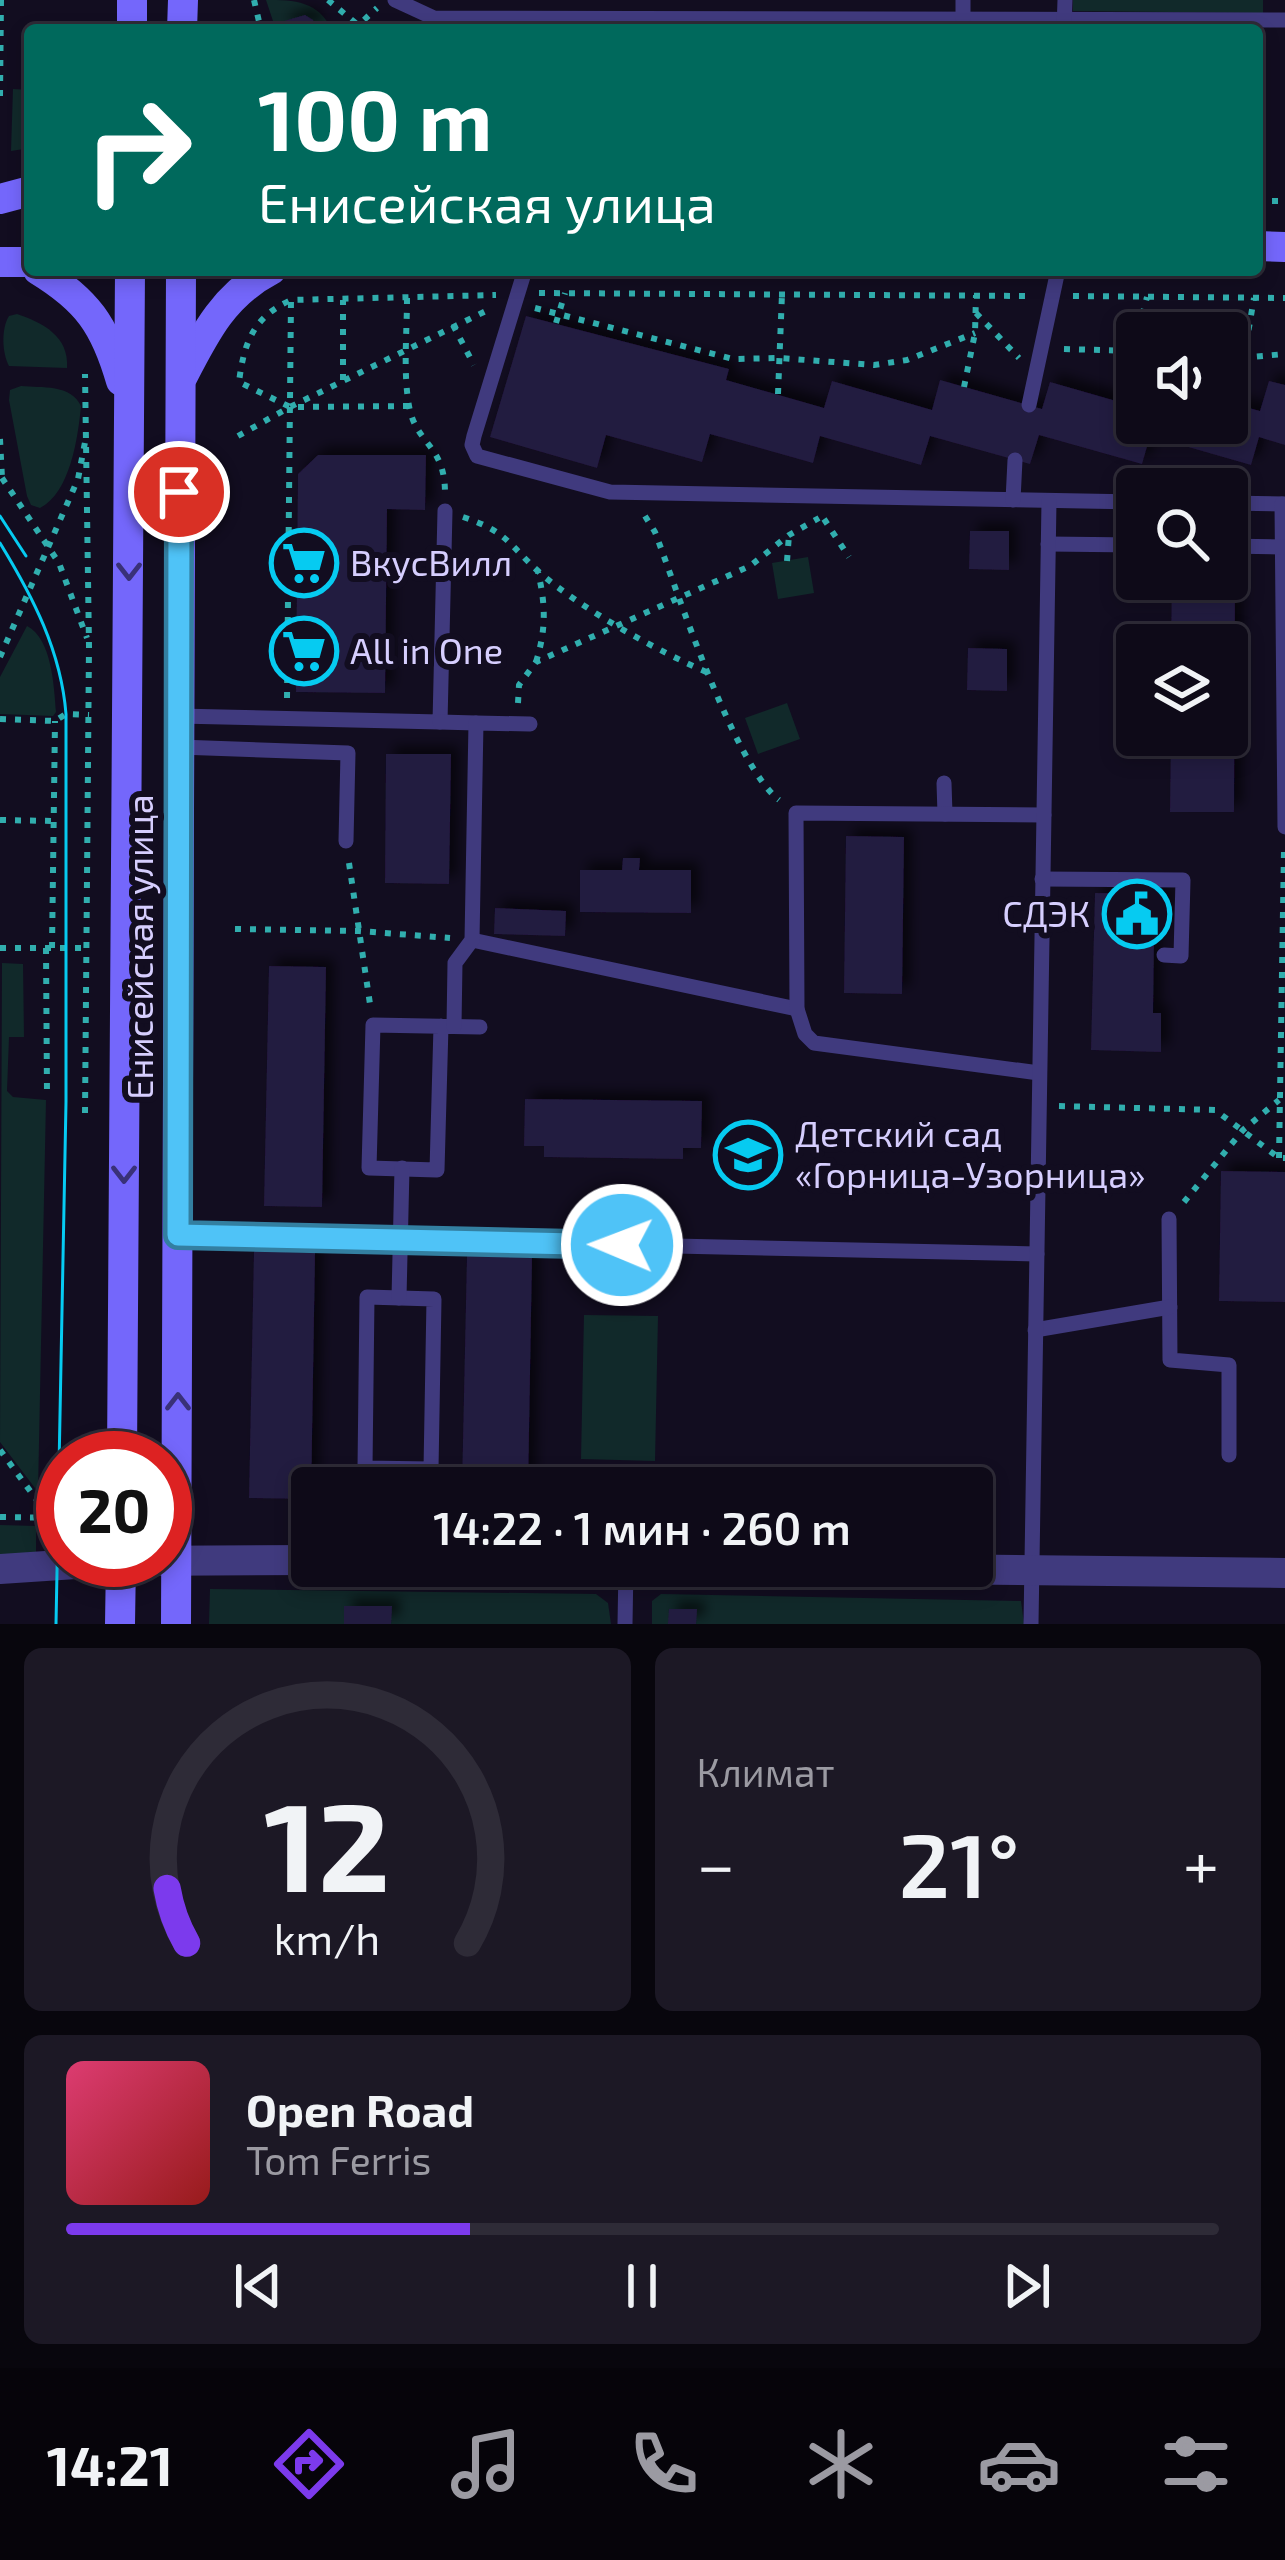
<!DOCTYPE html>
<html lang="ru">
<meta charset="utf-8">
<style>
body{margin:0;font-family:"Exo 2",sans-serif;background:#1c1825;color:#f1f3f6;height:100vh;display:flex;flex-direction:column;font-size:45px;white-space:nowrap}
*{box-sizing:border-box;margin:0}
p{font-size:39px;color:#9b9aa2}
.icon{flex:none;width:66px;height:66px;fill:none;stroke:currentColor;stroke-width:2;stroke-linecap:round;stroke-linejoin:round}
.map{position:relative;height:1624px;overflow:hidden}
.details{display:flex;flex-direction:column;gap:24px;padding:24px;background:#08060d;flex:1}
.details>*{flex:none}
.guide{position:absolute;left:24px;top:24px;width:1239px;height:252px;border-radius:12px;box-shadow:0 6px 18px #0003,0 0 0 3px #2e2b37;background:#00695c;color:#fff;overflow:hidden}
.fabs{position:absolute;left:1116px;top:312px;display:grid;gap:24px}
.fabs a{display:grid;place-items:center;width:132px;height:132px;border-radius:12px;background:#0e0a18;box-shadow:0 6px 18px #0003,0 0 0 3px #2e2b37;font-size:60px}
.speed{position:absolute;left:36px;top:1431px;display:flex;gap:24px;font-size:60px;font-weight:700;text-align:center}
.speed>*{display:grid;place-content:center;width:156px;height:156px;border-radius:50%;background:#0e0a18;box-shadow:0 6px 18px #0003,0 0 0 3px #2e2b37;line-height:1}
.speed .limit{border:18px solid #d22;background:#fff;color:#111}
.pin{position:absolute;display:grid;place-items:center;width:102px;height:102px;color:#fff;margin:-51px;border:6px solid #fff;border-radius:50%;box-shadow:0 3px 12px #0007}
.me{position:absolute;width:132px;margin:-66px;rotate:271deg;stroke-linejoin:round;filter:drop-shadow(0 0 9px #0008)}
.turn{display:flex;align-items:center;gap:42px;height:252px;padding:0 36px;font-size:54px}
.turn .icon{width:156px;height:156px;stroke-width:2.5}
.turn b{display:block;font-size:84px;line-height:102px}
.big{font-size:90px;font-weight:600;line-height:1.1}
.details .widget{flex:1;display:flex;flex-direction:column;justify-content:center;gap:18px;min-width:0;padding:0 42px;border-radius:18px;background:#1c1825}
.details .dial{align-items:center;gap:0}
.dial svg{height:312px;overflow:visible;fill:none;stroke:#2e2b37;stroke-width:7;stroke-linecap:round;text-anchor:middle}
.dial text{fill:#f1f3f6;stroke:none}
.song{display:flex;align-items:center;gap:36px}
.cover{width:144px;height:144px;border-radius:18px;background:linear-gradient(135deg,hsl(340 70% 55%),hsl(0 70% 35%))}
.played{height:12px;border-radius:6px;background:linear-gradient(90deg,#7c3aed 35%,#2e2b37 35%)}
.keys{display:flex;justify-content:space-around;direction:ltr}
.heat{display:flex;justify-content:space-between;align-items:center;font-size:66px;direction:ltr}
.details .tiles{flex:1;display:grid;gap:24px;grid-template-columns:1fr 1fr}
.widget:last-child{grid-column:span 2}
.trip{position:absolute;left:291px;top:1467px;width:702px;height:120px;border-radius:12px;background:#0e0a18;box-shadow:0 6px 18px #0003,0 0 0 3px #2e2b37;font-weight:600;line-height:120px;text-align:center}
.tab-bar{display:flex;height:192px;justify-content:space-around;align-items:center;background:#06040a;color:#9b9aa2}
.tab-bar .icon{width:84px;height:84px}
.tab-bar .on{color:#7c3aed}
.tab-bar b{font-size:54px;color:#f1f3f6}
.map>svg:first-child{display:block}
.green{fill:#11292a}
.building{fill:#241a40;filter:url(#shadow)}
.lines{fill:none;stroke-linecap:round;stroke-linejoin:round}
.path{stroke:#31aeae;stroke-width:6;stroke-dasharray:6 9;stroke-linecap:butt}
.service{stroke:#403a7e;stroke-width:15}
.minor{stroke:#403a7e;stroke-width:30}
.secondary{stroke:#7467fb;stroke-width:30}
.tram{stroke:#06cbf1;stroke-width:3}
.oneway{stroke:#393178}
.route-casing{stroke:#337fa1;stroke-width:30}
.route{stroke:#4fc3f7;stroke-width:21}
.labels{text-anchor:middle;stroke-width:12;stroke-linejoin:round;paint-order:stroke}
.poi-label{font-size:36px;fill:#d6cefe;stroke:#120d20;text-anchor:start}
.street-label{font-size:36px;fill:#d6cefe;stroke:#120d20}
</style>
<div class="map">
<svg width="1285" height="1624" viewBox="0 0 1285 1624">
<defs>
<filter id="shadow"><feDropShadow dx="8" dy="-8" stdDeviation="6" flood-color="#0009"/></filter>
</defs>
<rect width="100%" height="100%" fill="#120d20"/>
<g class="green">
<path d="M 266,0 C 295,0 318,1 332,30 L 276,30 Z"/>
<path d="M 1073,0 L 1263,0 L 1263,13 L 1073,11 Z"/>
<path d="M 13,89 L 30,90 L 30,148 L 11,151 Z"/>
<path d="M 17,314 C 43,323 69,336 67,368 L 9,366 C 2,353 1,329 9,316 Z"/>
<path d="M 21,386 C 42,388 71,384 81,406 C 78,438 70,493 40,508 L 31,505 L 27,496 L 9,400 L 10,390 Z"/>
<path d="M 808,557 L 814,593 L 778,599 L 772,563 Z"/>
<path d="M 27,626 C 52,639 54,686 56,712 L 53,716 L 0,714 L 0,677 Z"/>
<path d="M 787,703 L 800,739 L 758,754 L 745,718 Z"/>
<path d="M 2,963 L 23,964 L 24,1037 L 9,1037 L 7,1091 L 13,1097 L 46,1100 L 38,1492 L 0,1442 Z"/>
<path d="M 584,1315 L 658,1316 L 655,1461 L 581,1459 Z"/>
<path d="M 0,1525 L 36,1526 L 36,1552 L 0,1558 Z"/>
<path d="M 210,1589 L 596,1594 L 608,1603 L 611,1624 L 209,1624 Z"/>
<path d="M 661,1594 L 1021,1601 L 1024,1624 L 652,1624 L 652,1601 Z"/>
</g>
<g class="building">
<path d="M 305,15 L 313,20 L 317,30 L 284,30 L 281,22 Z"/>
<path d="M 526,316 L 729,369 L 726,380 L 824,408 L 832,381 L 932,410 L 940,380 L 1042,409 L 1050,382 L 1137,407 L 1137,423 L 1227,423 L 1227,402 L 1260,411 L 1269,381 L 1285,385 L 1285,445 L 1259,437 L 1251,465 L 1150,436 L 1142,464 L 1039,435 L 1030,464 L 930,436 L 921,465 L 820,436 L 813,463 L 710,434 L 702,462 L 606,435 L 597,468 L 490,437 Z"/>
<path d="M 318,455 L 426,455 L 425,510 L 387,509 L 385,693 L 296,692 L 298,474 Z"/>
<path d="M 970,531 L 1009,531 L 1009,570 L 969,569 Z"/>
<path d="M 1227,575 L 1235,575 L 1234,812 L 1170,812 L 1171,735 L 1227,735 L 1227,645 L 1171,645 L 1172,579 L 1227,579 Z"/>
<path d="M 968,648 L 1007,649 L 1007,691 L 967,690 Z"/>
<path d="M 386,754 L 451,754 L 449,884 L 385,883 Z"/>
<path d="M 846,836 L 904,837 L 902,994 L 844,993 Z"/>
<path d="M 623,858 L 640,858 L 639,870 L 691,870 L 691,913 L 580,912 L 580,870 L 622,870 Z"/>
<path d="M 1095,893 L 1164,894 L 1163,935 L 1154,934 L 1153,1013 L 1161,1013 L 1161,1052 L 1091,1050 Z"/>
<path d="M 495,908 L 566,911 L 565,936 L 494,934 Z"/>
<path d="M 269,966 L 326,967 L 322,1207 L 264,1206 Z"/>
<path d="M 525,1099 L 702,1101 L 701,1148 L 683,1148 L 683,1159 L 544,1157 L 544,1146 L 524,1146 Z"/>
<path d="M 1221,1171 L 1285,1172 L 1285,1302 L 1219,1301 Z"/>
<path d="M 254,1251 L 315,1253 L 311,1499 L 249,1498 Z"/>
<path d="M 467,1256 L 532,1257 L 528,1488 L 462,1488 Z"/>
<path d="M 344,1606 L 392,1606 L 391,1624 L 344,1624 Z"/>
<path d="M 669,1609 L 697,1609 L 696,1624 L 668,1624 Z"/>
</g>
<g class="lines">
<g class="path">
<path d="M 254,0 L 261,30"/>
<path d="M 328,0 L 364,30"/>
<path d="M 353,30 L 377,8"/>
<path d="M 0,96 L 1,0"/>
<path d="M 1257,201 L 1285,201"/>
<path d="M 539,293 L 1029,296"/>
<path d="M 1073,296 L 1285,298"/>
<path d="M 407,298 C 407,333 403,372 409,406 C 416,445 445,444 445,493"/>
<path d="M 535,308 L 733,359 L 779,358 L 874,365 L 907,360 L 975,333"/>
<path d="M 976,313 L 1019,358"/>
<path d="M 556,323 L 565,293"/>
<path d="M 453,325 L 474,365"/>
<path d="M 1064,349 L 1137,351"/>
<path d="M 1227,359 L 1285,354"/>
<path d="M 343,380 L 343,300"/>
<path d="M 964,387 L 975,333 L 976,295"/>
<path d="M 778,394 L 782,294"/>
<path d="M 1120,402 L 1147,297"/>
<path d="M 1236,404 L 1254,298"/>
<path d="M 409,406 L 290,407 L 239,382 C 244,343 253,317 291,300 L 496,295"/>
<path d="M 238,436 L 290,407 L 492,308"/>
<path d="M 0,439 L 2,478"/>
<path d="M 2,478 L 59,563 L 87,638"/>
<path d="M 645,516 L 655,532 C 678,593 734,765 779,800"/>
<path d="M 463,517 C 508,532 508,544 539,572 C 581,609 659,652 711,674"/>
<path d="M 824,519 L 849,557"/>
<path d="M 787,561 L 789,535"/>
<path d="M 0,657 L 78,479 L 86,437"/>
<path d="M 536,662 C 546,630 546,606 538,572"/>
<path d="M 287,698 L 291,300"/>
<path d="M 518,703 L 519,685 L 536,662 L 750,566 L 789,535 L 819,518"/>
<path d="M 0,719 L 55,721 L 66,714 L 89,715"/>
<path d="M 0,820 L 55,821"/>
<path d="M 349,863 L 370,1004"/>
<path d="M 235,929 L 359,931 L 450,938"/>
<path d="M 0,948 L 86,948"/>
<path d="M 46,948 L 47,1094"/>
<path d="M 52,948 L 55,721"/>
<path d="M 1059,1106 L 1215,1110 L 1279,1158 L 1285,1158"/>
<path d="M 85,1113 L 89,646 L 85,374"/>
<path d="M 1279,1158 L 1284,849"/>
<path d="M 1184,1202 L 1243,1130 L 1279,1100"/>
<path d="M 0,1450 L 50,1518"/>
<path d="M 0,1517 L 63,1518"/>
</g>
<g class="service">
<path d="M 395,0 L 434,18 L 1285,20"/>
<path d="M 963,18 L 963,0"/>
<path d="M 1064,30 L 1065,0"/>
<path d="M 525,270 L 474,436 L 472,445 L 477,456 L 610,492 L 1137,502"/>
<path d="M 1029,405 L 1058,270"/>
<path d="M 1013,500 L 1015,460"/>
<path d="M 1227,503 L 1285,504"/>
<path d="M 1282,504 L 1285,827"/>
<path d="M 1048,544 L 1137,545"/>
<path d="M 1227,546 L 1282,547"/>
<path d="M 179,716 L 440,722 L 445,511"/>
<path d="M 440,722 L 476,723"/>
<path d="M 179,747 L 348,753 L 346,841"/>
<path d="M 944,783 L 945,814"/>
<path d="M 1042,879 L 1183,880 L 1181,956 L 1164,955"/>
<path d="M 472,940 L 797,1009"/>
<path d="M 441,1026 L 437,1170 L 369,1168 L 373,1025 C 409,1026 444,1026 480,1027"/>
<path d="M 454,1026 L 455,963 L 472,940 L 476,723 L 530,724"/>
<path d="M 1039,1073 L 814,1043 L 805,1034 L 797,1009 L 796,813 L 1044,815"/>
<path d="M 1169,1219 L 1170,1360 L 1229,1365 L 1229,1455"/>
<path d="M 178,1235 L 1037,1254"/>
<path d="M 367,1297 L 434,1299 L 431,1469 L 365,1468 Z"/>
<path d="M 399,1298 L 402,1168"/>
<path d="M 1035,1330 L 1170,1307"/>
<path d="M 625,1624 L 626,1566"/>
<path d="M 1031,1624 L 1049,501"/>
</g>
<g class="minor">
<path d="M 646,1566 L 1285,1573"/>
<path d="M 0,1569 L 121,1561 L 312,1560"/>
</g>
<g class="secondary">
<path d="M 132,30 L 132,0"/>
<path d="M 182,30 L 183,0"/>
<path d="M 0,199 L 30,191"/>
<path d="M 1257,246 L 1285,247"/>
<path d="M 0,262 L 30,262"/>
<path d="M 38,270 C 87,300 105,325 121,381"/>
<path d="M 183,376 C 206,331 225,294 271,270"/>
<path d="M 122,1458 L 130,270"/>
<path d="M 120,1624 L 121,1560"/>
<path d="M 176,1624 L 181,270"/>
</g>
<g class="tram">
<path d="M 0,516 L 26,556"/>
<path d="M 0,543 C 33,597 61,651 66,714 L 66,1102 L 56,1624"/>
</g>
</g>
<defs><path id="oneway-chevron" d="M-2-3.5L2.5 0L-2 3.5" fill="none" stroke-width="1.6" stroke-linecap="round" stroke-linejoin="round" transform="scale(3)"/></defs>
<g class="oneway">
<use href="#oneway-chevron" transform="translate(129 571) rotate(90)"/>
<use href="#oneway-chevron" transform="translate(124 1174) rotate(90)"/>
<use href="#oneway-chevron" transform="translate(178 1402) rotate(-90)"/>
</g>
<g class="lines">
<defs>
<path id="route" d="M 179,492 L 178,1235 L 622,1245"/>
</defs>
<use href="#route" class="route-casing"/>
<use href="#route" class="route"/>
</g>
<defs>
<symbol id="supermarket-ring" viewBox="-11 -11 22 22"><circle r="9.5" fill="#120d20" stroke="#06cbf1" stroke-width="1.5"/><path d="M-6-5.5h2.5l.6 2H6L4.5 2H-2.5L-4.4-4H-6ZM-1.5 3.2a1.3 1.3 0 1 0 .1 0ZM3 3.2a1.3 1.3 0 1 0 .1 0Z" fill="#06cbf1"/></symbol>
<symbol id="civic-ring" viewBox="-11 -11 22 22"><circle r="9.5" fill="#120d20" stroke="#06cbf1" stroke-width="1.5"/><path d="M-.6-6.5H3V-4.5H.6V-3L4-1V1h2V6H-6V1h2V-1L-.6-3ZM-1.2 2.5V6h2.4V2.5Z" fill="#06cbf1"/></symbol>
<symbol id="school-ring" viewBox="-11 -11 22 22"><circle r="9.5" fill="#120d20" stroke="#06cbf1" stroke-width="1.5"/><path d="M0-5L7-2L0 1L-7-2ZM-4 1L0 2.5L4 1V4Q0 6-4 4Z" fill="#06cbf1"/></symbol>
</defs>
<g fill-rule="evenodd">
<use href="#supermarket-ring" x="266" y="525" width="76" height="76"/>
<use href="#supermarket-ring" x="266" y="613" width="76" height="76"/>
<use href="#civic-ring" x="1099" y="876" width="76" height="76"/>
<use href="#school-ring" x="710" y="1117" width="76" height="76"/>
</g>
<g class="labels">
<g class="poi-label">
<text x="350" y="576">ВкусВилл</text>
<text x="350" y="664">All in One</text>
<text x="1090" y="927" text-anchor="end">СДЭК</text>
<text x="795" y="1147">Детский сад<tspan x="795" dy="41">«Горница-Узорница»</tspan></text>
</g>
<g class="street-label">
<text transform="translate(140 947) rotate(-90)" y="13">Енисейская улица</text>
</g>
</g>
</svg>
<div class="fabs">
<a><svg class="icon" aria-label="sound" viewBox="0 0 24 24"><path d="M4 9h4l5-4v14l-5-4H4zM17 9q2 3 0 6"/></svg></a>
<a><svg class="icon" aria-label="search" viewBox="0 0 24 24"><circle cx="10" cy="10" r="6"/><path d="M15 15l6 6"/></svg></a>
<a><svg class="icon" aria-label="layers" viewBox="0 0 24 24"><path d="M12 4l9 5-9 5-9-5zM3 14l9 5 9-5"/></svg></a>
</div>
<div class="speed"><div class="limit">20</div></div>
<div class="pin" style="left:179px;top:492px;background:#d93025"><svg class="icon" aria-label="arrive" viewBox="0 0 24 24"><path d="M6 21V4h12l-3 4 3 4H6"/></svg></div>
<svg class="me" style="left:622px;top:1245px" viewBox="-20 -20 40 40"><circle r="17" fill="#4fc3f7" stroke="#fff" stroke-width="3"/><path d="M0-11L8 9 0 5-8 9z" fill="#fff"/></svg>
<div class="trip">14:22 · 1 мин · 260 m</div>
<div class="guide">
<div class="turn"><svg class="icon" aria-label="right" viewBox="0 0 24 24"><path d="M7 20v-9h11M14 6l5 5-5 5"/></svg><div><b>100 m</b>Енисейская улица</div></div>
</div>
</div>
<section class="details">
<div class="tiles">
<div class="widget dial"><svg viewBox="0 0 100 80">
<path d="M14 69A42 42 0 1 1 86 69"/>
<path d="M14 69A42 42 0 0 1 9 55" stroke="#7c3aed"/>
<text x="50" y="56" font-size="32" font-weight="700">12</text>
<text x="50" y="72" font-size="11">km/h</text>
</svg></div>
<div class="widget"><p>Климат</p>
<div class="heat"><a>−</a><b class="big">21°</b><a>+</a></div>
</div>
<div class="widget">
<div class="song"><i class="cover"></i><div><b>Open Road</b><p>Tom Ferris</p></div></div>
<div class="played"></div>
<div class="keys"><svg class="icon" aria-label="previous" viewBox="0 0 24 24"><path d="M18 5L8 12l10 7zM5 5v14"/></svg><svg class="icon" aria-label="pause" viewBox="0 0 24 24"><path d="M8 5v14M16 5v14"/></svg><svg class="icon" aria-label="next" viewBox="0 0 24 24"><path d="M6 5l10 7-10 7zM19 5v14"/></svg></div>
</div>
</div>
</section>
<nav class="tab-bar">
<b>14:21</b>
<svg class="icon on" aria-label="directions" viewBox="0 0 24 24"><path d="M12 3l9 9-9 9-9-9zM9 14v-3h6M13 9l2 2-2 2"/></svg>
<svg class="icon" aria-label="music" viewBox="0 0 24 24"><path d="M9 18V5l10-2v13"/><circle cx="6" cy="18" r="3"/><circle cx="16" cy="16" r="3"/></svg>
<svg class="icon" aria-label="phone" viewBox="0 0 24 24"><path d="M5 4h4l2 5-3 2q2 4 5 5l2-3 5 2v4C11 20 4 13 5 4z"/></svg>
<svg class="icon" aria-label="climate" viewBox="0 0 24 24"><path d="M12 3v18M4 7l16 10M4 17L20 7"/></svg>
<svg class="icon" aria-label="car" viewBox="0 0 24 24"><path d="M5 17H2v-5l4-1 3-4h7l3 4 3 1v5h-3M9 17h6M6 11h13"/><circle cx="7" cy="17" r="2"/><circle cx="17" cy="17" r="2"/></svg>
<svg class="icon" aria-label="filters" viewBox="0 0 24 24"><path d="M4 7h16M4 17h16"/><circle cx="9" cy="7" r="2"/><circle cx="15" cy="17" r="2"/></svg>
</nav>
